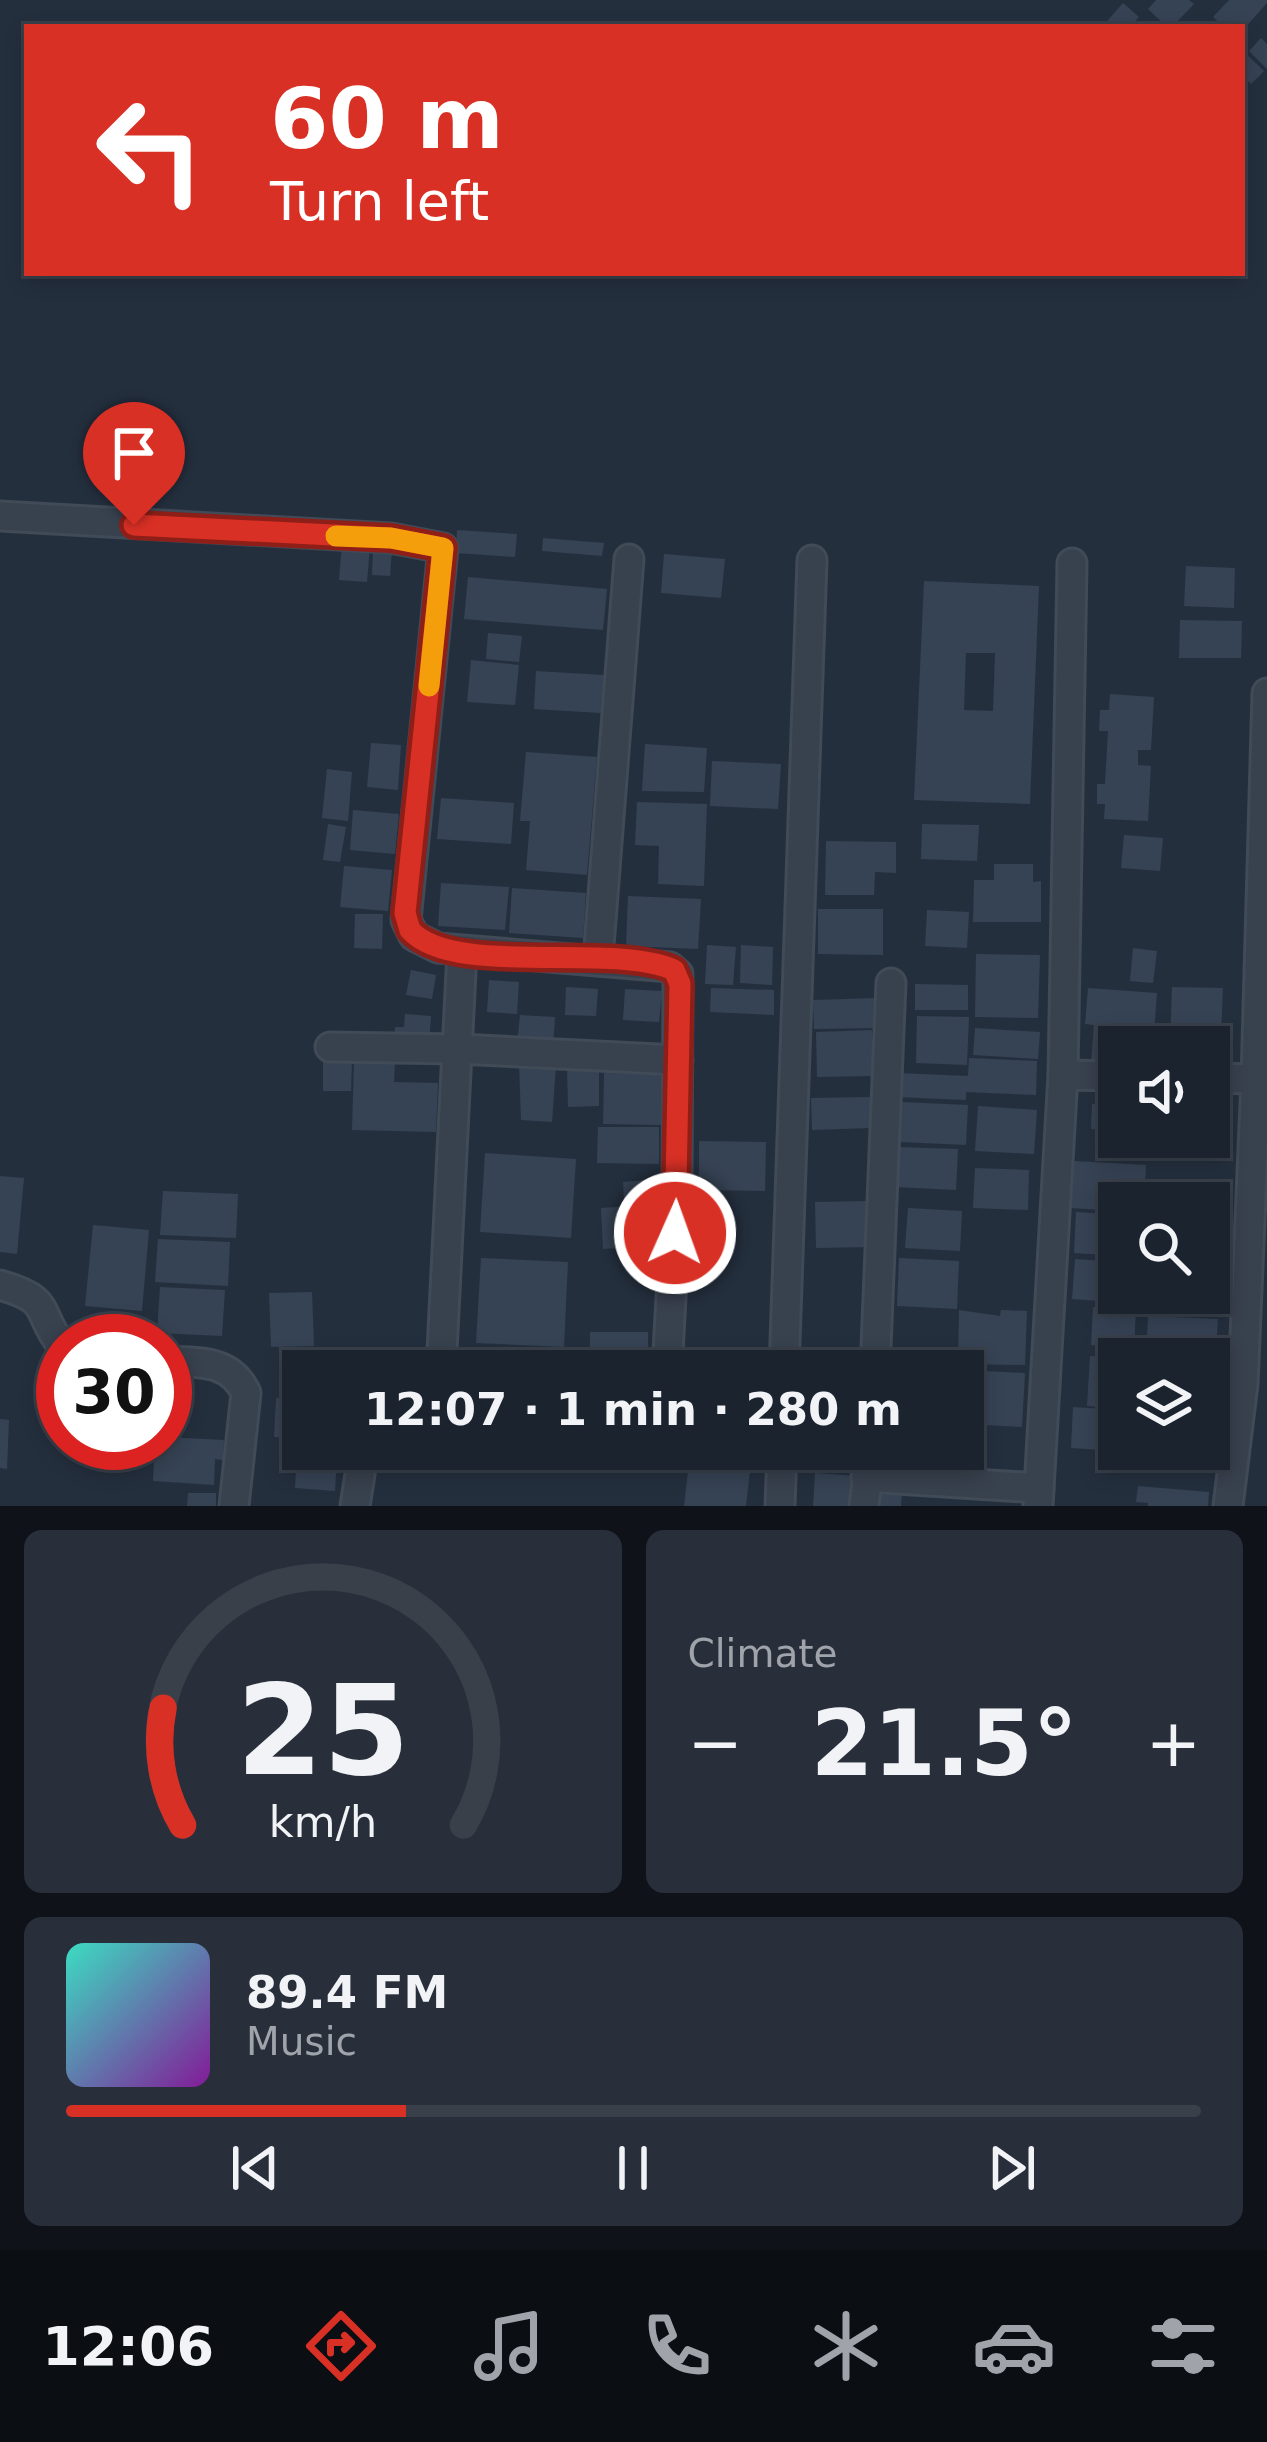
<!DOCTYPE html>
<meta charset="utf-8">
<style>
body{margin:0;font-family:"DejaVu Sans",sans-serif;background:#282f3a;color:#f1f3f6;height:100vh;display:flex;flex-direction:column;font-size:45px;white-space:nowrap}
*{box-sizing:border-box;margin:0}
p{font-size:39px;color:#a0a4aa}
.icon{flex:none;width:66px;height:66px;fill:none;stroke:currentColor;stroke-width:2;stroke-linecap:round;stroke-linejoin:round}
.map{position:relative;height:1506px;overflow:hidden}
.sheet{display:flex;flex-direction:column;gap:24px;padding:24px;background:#0f1319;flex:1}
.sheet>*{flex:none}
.banner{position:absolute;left:24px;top:24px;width:1221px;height:252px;border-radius:0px;box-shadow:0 6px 18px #0003,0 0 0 3px #39404a;background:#d93025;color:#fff;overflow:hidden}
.tools{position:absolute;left:1098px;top:1026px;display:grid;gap:24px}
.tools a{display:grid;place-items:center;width:132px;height:132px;border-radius:0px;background:#1b232e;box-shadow:0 6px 18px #0003,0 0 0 3px #39404a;font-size:60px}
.speed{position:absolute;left:36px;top:1314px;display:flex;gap:24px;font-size:60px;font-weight:700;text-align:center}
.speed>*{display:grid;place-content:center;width:156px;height:156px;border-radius:50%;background:#1b232e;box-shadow:0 6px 18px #0003,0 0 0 3px #39404a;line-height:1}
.speed .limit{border:18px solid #d22;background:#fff;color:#111}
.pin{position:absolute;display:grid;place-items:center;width:102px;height:102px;color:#fff;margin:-123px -51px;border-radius:50% 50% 50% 0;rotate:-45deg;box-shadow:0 0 12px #0007}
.pin .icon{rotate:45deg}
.me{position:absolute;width:132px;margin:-66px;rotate:2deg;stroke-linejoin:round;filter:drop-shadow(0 0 9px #0008)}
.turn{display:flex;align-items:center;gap:42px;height:252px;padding:0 48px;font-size:54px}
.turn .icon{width:156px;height:156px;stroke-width:2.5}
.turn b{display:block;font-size:84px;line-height:102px}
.big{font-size:90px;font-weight:700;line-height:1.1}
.sheet .tile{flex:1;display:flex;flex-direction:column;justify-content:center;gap:18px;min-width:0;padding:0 42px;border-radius:18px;background:#282f3a}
.sheet .dial{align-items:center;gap:0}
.dial svg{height:312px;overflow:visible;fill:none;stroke:#39404a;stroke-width:7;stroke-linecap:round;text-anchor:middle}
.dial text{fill:#f1f3f6;stroke:none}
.song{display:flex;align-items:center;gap:36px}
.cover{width:144px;height:144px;border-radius:18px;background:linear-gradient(135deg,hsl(170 70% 55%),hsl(290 70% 35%))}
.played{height:12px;border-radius:6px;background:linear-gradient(90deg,#d93025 30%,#39404a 30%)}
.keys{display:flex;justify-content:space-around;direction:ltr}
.heat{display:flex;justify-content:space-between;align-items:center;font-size:66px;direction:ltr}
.sheet .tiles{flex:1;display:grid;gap:24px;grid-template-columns:1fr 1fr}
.tile:last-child{grid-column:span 2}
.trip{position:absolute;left:282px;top:1350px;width:702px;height:120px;border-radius:0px;background:#1b232e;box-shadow:0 6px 18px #0003,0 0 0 3px #39404a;font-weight:700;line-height:120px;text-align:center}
.tab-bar{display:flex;height:192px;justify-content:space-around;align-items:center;background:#0b0e12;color:#a0a4aa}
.tab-bar .icon{width:84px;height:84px}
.tab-bar .active{color:#d93025}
.tab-bar b{font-size:54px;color:#f1f3f6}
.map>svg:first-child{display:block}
.building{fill:#364354;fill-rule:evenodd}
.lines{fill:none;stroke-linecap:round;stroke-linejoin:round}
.street-casing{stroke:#414a57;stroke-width:33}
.street{stroke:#38414e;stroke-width:27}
.route-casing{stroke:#8d1f18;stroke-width:30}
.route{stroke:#d93025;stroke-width:21}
.slow{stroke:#f59e0b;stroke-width:21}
</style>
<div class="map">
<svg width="1267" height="1506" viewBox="0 0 1267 1506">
<rect width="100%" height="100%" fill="#242f3e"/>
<g class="building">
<path d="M 1156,0 L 1189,0 L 1194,4 L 1172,27 L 1167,27 L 1148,9 Z"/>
<path d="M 1229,0 L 1267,0 L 1267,3 L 1242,31 L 1242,27 L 1224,27 L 1213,17 Z"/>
<path d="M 1123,3 L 1139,17 L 1130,27 L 1102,27 Z"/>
<path d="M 1261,38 L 1267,44 L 1267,69 L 1249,51 Z"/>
<path d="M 1244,52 L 1264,71 L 1251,84 L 1242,75 Z"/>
<path d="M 457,530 L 517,534 L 515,557 L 456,553 Z"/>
<path d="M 543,538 L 604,543 L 602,556 L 542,551 Z"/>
<path d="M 342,544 L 370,546 L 367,582 L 339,580 Z"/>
<path d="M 373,550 L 392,550 L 390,576 L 372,575 Z"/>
<path d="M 664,554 L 725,559 L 721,598 L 661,593 Z"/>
<path d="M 1186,566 L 1235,568 L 1234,608 L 1184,606 Z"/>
<path d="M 468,577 L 607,589 L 603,630 L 464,619 Z"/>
<path d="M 924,581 L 1039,586 L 1030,804 L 914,800 ZM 966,653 L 995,653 L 993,711 L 964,710 Z"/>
<path d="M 1180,620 L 1242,621 L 1241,658 L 1179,658 Z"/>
<path d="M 488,633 L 522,636 L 519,662 L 486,659 Z"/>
<path d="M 471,660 L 519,665 L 515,705 L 467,702 Z"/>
<path d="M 536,671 L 604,675 L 601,713 L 534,709 Z"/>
<path d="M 1110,694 L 1154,697 L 1151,750 L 1138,750 L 1138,765 L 1151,766 L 1148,821 L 1104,819 L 1105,804 L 1097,804 L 1097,784 L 1105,784 L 1108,731 L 1099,731 L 1100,710 L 1109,710 Z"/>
<path d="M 371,743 L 401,745 L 398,790 L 367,787 Z"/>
<path d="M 645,744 L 707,748 L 704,792 L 642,791 Z"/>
<path d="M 526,752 L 597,757 L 587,875 L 526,870 L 530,821 L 520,821 Z"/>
<path d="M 712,761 L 781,764 L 778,809 L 710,806 Z"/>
<path d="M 327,769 L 352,772 L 348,821 L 322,818 Z"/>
<path d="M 441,798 L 514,803 L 511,844 L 437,839 Z"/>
<path d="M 637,802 L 707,804 L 704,886 L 658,884 L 659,846 L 635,845 Z"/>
<path d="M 353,810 L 399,814 L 395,854 L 350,850 Z"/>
<path d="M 328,824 L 346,827 L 340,862 L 323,860 Z"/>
<path d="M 922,824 L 979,825 L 977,861 L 921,859 Z"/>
<path d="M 1124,835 L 1163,838 L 1160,871 L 1121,868 Z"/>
<path d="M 826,841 L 896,842 L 896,873 L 875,872 L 874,895 L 825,895 Z"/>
<path d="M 994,864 L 1033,864 L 1033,882 L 1041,881 L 1041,922 L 973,922 L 974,880 L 994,880 Z"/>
<path d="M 344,866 L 392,870 L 388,911 L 340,907 Z"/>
<path d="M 441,883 L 509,887 L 505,930 L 438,926 Z"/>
<path d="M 512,888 L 586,893 L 583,938 L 509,933 Z"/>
<path d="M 628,896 L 701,899 L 698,949 L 626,946 Z"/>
<path d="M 818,909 L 883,909 L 883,955 L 818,954 Z"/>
<path d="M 927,910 L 969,912 L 967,948 L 925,946 Z"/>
<path d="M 355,914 L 383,914 L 382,949 L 354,948 Z"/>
<path d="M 707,945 L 736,947 L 733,985 L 705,984 Z"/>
<path d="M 741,945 L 773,947 L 772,985 L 740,983 Z"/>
<path d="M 1133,948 L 1157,951 L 1153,983 L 1130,981 Z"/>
<path d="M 976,954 L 1040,955 L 1038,1018 L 975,1017 Z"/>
<path d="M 411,970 L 436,975 L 432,999 L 406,995 Z"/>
<path d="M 489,980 L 519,982 L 517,1014 L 487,1012 Z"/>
<path d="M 915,984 L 968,985 L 968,1010 L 915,1010 Z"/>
<path d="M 566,987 L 598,989 L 596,1016 L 565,1015 Z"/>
<path d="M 1172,987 L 1223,988 L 1220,1062 L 1209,1061 L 1209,1047 L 1170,1047 Z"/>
<path d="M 711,988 L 774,990 L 774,1015 L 710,1012 Z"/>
<path d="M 1088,988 L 1157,993 L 1153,1047 L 1119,1047 L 1119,1065 L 1091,1062 L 1094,1025 L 1085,1024 Z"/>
<path d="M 625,989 L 662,991 L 659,1022 L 623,1020 Z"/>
<path d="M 878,998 L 879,1028 L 814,1029 L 813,1000 Z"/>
<path d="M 405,1014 L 431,1016 L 429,1046 L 394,1043 L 395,1027 L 404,1027 Z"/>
<path d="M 520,1015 L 555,1017 L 553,1048 L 517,1045 Z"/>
<path d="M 917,1016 L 969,1017 L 967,1065 L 916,1063 Z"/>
<path d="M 975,1028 L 1040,1032 L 1038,1059 L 973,1055 Z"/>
<path d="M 872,1030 L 873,1076 L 817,1077 L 816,1032 Z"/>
<path d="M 323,1058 L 352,1059 L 351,1091 L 323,1091 Z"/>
<path d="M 969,1058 L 1037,1061 L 1036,1095 L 966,1092 L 966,1100 L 896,1097 L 897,1073 L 968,1076 Z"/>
<path d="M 354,1060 L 395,1061 L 394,1082 L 438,1083 L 436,1132 L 352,1130 Z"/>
<path d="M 519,1062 L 556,1065 L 552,1122 L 521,1120 Z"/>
<path d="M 599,1066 L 599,1106 L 568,1107 L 567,1067 Z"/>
<path d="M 604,1073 L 662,1074 L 661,1125 L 603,1124 Z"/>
<path d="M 870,1097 L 871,1128 L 812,1130 L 811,1098 Z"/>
<path d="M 902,1102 L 968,1105 L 966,1145 L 900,1142 Z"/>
<path d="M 1092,1104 L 1119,1105 L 1119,1131 L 1091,1129 Z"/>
<path d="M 978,1106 L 1037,1110 L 1034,1154 L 975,1151 Z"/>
<path d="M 1209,1108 L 1225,1109 L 1223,1156 L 1150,1152 L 1150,1137 L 1209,1137 Z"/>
<path d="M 598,1127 L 659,1127 L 659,1164 L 597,1163 Z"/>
<path d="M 699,1141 L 766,1142 L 765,1191 L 699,1190 Z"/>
<path d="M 897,1147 L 958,1149 L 956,1190 L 895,1187 Z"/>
<path d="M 485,1153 L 576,1159 L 571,1238 L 480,1232 Z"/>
<path d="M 1074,1161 L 1146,1165 L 1144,1203 L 1119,1203 L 1119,1211 L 1071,1208 Z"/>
<path d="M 975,1168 L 1029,1170 L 1028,1210 L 973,1208 Z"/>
<path d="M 0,1176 L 24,1178 L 17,1254 L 0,1252 Z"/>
<path d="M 649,1180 L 650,1199 L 624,1200 L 623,1182 Z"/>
<path d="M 1148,1184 L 1222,1188 L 1218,1246 L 1209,1246 L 1209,1203 L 1147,1203 Z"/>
<path d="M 163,1191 L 238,1194 L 236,1238 L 160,1235 Z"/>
<path d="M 869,1201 L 870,1247 L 816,1248 L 815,1202 Z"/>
<path d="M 648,1205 L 650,1246 L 603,1249 L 601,1208 Z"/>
<path d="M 908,1208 L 962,1211 L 960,1251 L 905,1248 Z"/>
<path d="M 1076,1212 L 1119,1215 L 1119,1256 L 1074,1253 Z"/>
<path d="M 93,1225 L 149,1230 L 142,1311 L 85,1306 Z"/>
<path d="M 158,1239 L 230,1242 L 228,1286 L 155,1282 Z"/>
<path d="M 481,1258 L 568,1262 L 564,1347 L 476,1343 Z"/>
<path d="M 899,1258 L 959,1261 L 957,1309 L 897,1306 Z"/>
<path d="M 1075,1259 L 1119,1262 L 1119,1293 L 1140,1293 L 1139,1304 L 1072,1299 Z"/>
<path d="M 160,1287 L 225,1290 L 222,1336 L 157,1333 Z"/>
<path d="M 312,1292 L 314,1346 L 271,1347 L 269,1293 Z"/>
<path d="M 1093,1307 L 1136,1310 L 1134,1348 L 1091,1345 Z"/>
<path d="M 959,1310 L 1000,1316 L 1001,1310 L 1027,1311 L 1025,1365 L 958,1364 Z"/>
<path d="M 1148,1316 L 1218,1319 L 1215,1363 L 1209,1359 L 1146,1359 Z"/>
<path d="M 590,1332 L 648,1332 L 648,1365 L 590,1366 Z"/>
<path d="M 1090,1356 L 1119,1357 L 1119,1408 L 1087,1406 Z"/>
<path d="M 707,1361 L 756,1362 L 756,1371 L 707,1371 Z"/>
<path d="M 963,1370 L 1025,1373 L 1022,1427 L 963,1424 Z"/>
<path d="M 276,1398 L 303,1399 L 303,1439 L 274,1437 Z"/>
<path d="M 1073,1407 L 1119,1410 L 1119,1451 L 1071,1448 Z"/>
<path d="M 0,1419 L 9,1420 L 7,1469 L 0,1468 Z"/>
<path d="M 165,1437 L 224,1440 L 223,1460 L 215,1459 L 214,1485 L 153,1481 L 155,1443 L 165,1443 Z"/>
<path d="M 882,1449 L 907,1449 L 906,1471 L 881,1469 Z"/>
<path d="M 909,1449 L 948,1449 L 946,1474 L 908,1472 Z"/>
<path d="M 297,1454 L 337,1457 L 335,1491 L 295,1488 Z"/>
<path d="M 689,1463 L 750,1470 L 746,1506 L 684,1506 Z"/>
<path d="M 815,1473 L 856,1476 L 854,1506 L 813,1506 Z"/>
<path d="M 1138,1486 L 1209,1492 L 1208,1506 L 1148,1506 L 1148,1503 L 1136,1502 Z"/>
<path d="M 872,1487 L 902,1489 L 901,1506 L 871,1506 Z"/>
<path d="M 188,1493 L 216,1493 L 216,1506 L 187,1506 Z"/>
</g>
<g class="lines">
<defs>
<g id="street">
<path d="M 0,516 L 391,538 L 443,548 L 406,920 L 414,936 L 438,948 L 670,967 L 678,974 L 677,1188 L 667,1371"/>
<path d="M 1267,693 L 1256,1079 L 1267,1079"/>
<path d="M 598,959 L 629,559"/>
<path d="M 330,1047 L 459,1049 L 678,1060"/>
<path d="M 1063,1075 L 1119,1076"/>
<path d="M 1209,1078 L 1256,1079 L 1243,1384 L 1228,1506"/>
<path d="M 0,1285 C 55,1301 34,1311 63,1347"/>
<path d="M 165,1361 C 199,1363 230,1359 246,1393 L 234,1506"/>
<path d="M 441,1371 L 462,952"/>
<path d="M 784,1371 L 812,560"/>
<path d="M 875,1371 L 891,983"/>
<path d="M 866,1477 L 1039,1488"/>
<path d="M 355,1506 L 364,1449"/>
<path d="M 780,1506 L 782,1449"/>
<path d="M 864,1506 L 871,1449"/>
<path d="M 1038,1506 L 1063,1075 L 1072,563"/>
</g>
</defs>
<use href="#street" class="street-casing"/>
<use href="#street" class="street"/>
</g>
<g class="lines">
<defs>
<path id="route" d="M 134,525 L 391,538 L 443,548 L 405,913 L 410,930 C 453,978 612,942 674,970 L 680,984 L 675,1233"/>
</defs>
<use href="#route" class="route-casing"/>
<use href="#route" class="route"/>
<path class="slow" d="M 336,536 L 391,538 L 443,548 L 429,686"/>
</g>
</svg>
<div class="tools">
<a><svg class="icon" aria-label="sound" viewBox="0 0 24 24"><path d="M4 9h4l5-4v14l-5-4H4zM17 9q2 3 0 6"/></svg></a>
<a><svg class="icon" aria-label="search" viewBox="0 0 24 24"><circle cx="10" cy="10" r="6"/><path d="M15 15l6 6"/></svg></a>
<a><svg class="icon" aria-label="layers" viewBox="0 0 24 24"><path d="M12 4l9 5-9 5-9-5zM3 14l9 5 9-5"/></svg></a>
</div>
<div class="speed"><div class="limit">30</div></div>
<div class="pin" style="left:134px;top:525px;background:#d93025"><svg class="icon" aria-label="arrive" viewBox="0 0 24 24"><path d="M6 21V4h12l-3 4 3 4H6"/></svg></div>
<svg class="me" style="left:675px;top:1233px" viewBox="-20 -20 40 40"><circle r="17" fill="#d93025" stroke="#fff" stroke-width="3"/><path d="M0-11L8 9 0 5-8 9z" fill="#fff"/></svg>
<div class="trip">12:07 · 1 min · 280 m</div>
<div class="banner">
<div class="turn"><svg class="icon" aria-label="left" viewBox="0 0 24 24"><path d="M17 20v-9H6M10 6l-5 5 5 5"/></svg><div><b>60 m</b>Turn left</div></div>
</div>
</div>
<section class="sheet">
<div class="tiles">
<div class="tile dial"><svg viewBox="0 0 100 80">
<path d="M14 69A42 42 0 1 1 86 69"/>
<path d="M14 69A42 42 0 0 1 9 39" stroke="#d93025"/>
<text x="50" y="56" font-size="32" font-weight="700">25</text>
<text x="50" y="72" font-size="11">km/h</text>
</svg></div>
<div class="tile"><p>Climate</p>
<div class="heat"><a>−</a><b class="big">21.5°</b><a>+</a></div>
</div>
<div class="tile">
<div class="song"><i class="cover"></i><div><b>89.4 FM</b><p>Music</p></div></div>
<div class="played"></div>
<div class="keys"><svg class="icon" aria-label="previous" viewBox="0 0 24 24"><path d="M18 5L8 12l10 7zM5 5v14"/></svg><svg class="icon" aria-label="pause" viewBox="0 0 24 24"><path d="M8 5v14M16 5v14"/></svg><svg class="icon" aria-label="next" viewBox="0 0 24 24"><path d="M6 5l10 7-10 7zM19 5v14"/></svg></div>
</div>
</div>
</section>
<nav class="tab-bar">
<b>12:06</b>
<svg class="icon active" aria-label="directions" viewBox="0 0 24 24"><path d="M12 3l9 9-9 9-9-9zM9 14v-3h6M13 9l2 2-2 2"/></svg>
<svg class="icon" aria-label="music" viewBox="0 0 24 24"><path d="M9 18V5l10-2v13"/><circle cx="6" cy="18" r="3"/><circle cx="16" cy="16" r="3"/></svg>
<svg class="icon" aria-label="phone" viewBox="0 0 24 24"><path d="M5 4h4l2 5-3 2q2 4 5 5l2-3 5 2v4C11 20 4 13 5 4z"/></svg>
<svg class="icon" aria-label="climate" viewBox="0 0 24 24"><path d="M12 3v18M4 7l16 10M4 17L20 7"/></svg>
<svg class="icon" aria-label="car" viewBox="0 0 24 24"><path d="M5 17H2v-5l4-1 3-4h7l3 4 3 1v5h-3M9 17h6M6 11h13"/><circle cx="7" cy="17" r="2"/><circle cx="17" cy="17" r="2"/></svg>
<svg class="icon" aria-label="filters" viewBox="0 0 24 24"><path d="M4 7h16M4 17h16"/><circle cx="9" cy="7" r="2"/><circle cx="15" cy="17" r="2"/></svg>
</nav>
